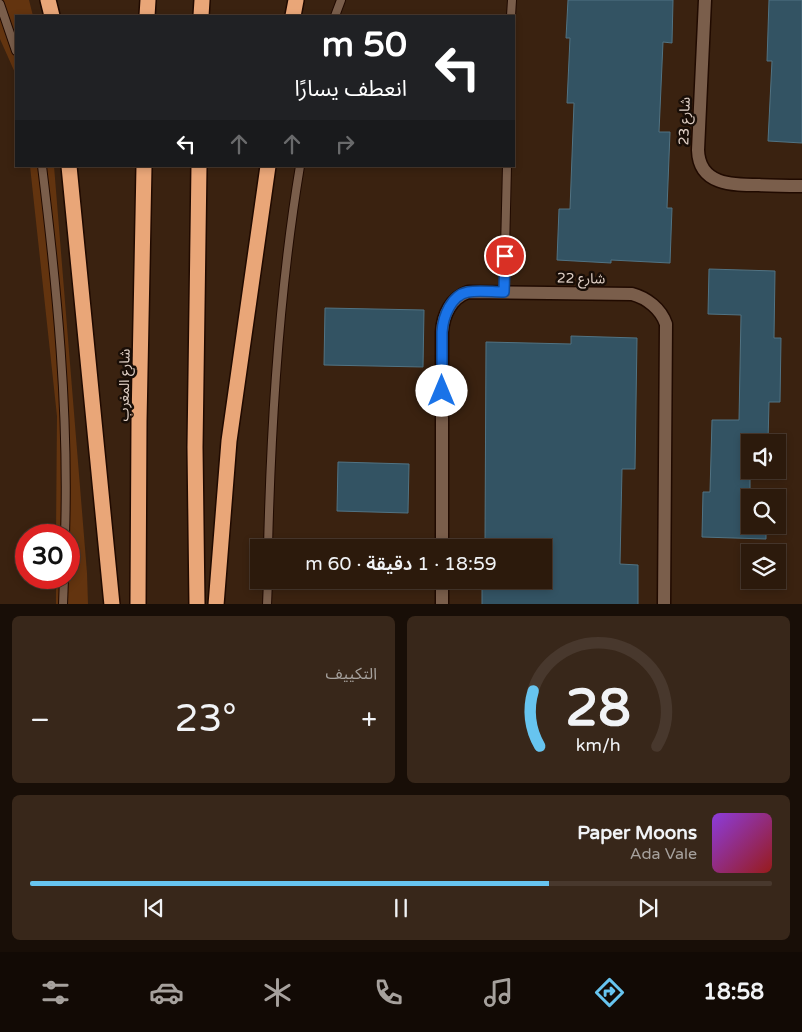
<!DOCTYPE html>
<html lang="ar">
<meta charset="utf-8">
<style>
body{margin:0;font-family:"Varela Round","Noto Sans Arabic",sans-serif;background:#38271a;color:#f1f3f6;direction:rtl;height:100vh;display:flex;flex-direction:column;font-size:19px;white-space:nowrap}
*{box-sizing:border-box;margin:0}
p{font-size:16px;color:#a6a19d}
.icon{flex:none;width:28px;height:28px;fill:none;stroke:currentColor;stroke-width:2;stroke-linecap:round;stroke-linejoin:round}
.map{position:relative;height:604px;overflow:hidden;direction:ltr}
.drawer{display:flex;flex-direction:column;gap:12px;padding:12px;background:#180e07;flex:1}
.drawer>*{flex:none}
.guide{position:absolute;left:15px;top:15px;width:500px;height:152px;border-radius:0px;box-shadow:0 2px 8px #0003,0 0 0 1px #48382d;direction:rtl;background:#202124;color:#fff;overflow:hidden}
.fabs{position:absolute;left:741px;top:434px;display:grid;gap:10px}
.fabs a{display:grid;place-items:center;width:45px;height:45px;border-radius:0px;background:#2c1a0c;box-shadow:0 2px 8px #0003,0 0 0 1px #48382d;font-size:25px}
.speed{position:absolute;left:15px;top:524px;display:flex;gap:10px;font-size:25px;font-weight:700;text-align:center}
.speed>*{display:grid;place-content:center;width:65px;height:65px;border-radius:50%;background:#2c1a0c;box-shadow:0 2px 8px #0003,0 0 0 1px #48382d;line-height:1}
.speed .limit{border:8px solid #d22;background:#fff;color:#111}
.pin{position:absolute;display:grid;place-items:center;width:42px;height:42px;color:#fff;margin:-21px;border:2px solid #fff;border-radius:50%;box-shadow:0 1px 5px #0007}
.me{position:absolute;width:55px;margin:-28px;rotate:0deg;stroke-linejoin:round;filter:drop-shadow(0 0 4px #0008)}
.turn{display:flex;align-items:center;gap:18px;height:105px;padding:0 25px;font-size:22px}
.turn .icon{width:65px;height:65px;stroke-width:2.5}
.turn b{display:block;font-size:35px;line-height:42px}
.lanes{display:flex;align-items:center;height:48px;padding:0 25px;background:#0003;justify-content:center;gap:25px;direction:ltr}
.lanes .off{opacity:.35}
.big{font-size:38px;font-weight:600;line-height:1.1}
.drawer .tile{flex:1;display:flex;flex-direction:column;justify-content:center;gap:8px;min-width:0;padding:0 18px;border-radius:8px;background:#38271a}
.drawer .dial{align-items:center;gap:0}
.dial svg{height:130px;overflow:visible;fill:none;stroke:#48382d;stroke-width:7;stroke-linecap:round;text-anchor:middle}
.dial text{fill:#f1f3f6;stroke:none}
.song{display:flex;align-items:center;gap:15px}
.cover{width:60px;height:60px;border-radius:8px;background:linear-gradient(135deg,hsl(270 70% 55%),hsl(0 70% 35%))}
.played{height:5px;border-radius:2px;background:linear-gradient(90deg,#67c4ef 70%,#48382d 70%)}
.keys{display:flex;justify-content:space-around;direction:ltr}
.heat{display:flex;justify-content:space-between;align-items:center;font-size:28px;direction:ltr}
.drawer .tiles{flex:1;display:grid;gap:12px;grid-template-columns:1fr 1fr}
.tile:last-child{grid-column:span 2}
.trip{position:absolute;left:250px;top:539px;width:302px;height:50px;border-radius:0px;background:#2c1a0c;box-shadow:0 2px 8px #0003,0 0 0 1px #48382d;font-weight:600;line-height:50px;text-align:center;direction:rtl}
.tabs{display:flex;height:80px;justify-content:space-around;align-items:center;background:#120a05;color:#a6a19d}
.tabs .icon{width:35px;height:35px}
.tabs .active{color:#67c4ef}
.tabs b{font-size:22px;color:#f1f3f6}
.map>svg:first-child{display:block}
.green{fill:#63340f}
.building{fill:#335363;stroke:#517383}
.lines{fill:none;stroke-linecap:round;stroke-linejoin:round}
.service-casing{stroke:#200a00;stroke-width:10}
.minor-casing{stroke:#200a00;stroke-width:15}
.motorway-casing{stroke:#200a00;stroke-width:18}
.service{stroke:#7a5e4b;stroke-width:8}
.minor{stroke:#7a5e4b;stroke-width:12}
.motorway{stroke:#e9a678;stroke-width:15}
.route-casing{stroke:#114b97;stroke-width:12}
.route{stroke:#1a73e8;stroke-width:9}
.labels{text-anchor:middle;stroke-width:5;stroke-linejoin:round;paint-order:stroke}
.street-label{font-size:14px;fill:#e0d0c6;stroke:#190e07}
</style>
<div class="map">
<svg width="802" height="605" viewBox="0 0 802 605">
<rect width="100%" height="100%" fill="#3a2210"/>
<g class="green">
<path d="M 0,0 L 29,0 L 33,16 L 16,16 L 16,75 L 0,39 Z"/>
<path d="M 30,166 L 54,166 L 87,573 L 88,604 L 56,604 L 56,578 L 69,578 L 69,535 L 56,535 L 57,416 Z"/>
</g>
<g class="building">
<path d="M 568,0 L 673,0 L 672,43 L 663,42 L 659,132 L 670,132 L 667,208 L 672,208 L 670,263 L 611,260 L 611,263 L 557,260 L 559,209 L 570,209 L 574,103 L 567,103 L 570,38 L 566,38 Z"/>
<path d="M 769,0 L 802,0 L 802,143 L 768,141 L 772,61 L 767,61 Z"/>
<path d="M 709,269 L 775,271 L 774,338 L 781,338 L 780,402 L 769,402 L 768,442 L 750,442 L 750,493 L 767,493 L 767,498 L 750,498 L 750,525 L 766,525 L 766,539 L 702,537 L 703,492 L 710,492 L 712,420 L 739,420 L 741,315 L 708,314 Z"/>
<path d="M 325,308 L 424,310 L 423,367 L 324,365 Z"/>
<path d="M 571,336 L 637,338 L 635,469 L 622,469 L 620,564 L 638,565 L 638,605 L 482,605 L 482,580 L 544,580 L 544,547 L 485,545 L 486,342 L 571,344 Z"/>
<path d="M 338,462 L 409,464 L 408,513 L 337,511 Z"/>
</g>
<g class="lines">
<defs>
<g id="service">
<path d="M 0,4 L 16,51"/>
<path d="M 335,16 L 341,0"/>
<path d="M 511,16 L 512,0"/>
<path d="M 42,166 C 57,288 69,412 65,535"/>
<path d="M 504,292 L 507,166"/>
<path d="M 268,548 C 271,420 279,292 300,166"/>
<path d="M 63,605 L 64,578"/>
<path d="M 267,605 L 268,580"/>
</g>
<g id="minor">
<path d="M 705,0 L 698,150 C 699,185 732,185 759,185 C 774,186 788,186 802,186"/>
<path d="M 442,548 L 442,332 C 443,315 451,298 468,292 L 632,294 C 647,298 661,309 666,324 L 664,605"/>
<path d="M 442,580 L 442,605"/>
</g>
<g id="motorway">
<path d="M 48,0 L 52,16"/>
<path d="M 147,16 L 148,0"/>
<path d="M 201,16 L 202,0"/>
<path d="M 293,16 L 296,0"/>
<path d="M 69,166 L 112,605"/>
<path d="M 138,605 L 139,422 L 144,166"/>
<path d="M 197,605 L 195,447 L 199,166"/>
<path d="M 216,605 L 229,441 L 268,166"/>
</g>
</defs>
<use href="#service" class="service-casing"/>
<use href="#minor" class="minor-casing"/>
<use href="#motorway" class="motorway-casing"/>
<use href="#service" class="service"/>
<use href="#minor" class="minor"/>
<use href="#motorway" class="motorway"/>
</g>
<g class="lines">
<defs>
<path id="route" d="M 442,391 L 442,332 C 443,317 451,295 468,292 C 479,290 492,292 504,292 L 505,256"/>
</defs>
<use href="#route" class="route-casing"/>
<use href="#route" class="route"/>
</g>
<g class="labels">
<g class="street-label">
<text transform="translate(684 121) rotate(-88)" y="5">شارع 23</text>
<text transform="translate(581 278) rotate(1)" y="5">شارع 22</text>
<text transform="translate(124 385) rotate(-89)" y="5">شارع المغرب</text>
</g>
</g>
</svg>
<div class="fabs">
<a><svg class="icon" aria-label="sound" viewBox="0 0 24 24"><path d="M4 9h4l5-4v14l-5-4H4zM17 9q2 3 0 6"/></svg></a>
<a><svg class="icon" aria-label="search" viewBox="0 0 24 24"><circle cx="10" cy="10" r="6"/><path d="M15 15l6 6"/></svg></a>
<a><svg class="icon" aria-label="layers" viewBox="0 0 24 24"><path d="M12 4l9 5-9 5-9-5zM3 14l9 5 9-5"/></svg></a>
</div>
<div class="speed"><div class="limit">30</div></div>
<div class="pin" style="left:505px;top:256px;background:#d93025"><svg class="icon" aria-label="arrive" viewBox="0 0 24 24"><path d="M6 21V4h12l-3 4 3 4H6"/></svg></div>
<svg class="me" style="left:442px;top:391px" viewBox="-20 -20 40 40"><circle r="19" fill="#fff"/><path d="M0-13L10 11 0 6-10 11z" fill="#1a73e8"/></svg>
<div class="trip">18:59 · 1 دقيقة · 60 m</div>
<div class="guide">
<div class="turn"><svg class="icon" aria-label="left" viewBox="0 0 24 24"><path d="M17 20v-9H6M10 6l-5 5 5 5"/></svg><div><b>50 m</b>انعطف يسارًا</div></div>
<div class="lanes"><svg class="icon" aria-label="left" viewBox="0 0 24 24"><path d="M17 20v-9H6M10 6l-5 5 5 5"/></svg><svg class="icon off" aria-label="ahead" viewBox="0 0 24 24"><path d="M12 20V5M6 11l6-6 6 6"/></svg><svg class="icon off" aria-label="ahead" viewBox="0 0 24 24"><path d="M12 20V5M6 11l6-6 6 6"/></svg><svg class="icon off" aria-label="right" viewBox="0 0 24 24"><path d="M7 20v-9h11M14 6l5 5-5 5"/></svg></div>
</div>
</div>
<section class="drawer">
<div class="tiles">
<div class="tile dial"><svg viewBox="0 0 100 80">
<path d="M14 69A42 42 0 1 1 86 69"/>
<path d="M14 69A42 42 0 0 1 10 35" stroke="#67c4ef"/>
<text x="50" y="56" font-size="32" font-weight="700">28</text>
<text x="50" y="72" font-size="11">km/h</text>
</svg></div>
<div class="tile"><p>التكييف</p>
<div class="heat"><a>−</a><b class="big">23°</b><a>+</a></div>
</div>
<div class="tile">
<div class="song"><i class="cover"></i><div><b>Paper Moons</b><p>Ada Vale</p></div></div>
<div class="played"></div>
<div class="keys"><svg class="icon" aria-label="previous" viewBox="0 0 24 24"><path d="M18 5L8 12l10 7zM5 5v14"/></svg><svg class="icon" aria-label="pause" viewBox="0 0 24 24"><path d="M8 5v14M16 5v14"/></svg><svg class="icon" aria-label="next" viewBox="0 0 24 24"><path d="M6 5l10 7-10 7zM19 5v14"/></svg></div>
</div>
</div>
</section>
<nav class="tabs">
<b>18:58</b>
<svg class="icon active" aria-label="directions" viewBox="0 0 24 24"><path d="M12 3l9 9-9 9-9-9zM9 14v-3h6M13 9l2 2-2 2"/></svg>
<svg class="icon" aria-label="music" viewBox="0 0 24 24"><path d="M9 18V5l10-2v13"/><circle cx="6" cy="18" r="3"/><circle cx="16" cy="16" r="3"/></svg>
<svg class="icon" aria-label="phone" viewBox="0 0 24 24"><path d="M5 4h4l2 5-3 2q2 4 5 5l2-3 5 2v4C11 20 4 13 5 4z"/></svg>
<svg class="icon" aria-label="climate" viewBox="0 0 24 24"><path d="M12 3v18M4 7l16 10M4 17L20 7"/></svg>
<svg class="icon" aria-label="car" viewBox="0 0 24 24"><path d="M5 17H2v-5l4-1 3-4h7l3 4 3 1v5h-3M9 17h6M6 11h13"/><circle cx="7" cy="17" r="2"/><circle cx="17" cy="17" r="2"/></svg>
<svg class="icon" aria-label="filters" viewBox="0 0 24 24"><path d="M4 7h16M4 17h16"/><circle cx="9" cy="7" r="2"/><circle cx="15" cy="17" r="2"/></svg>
</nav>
